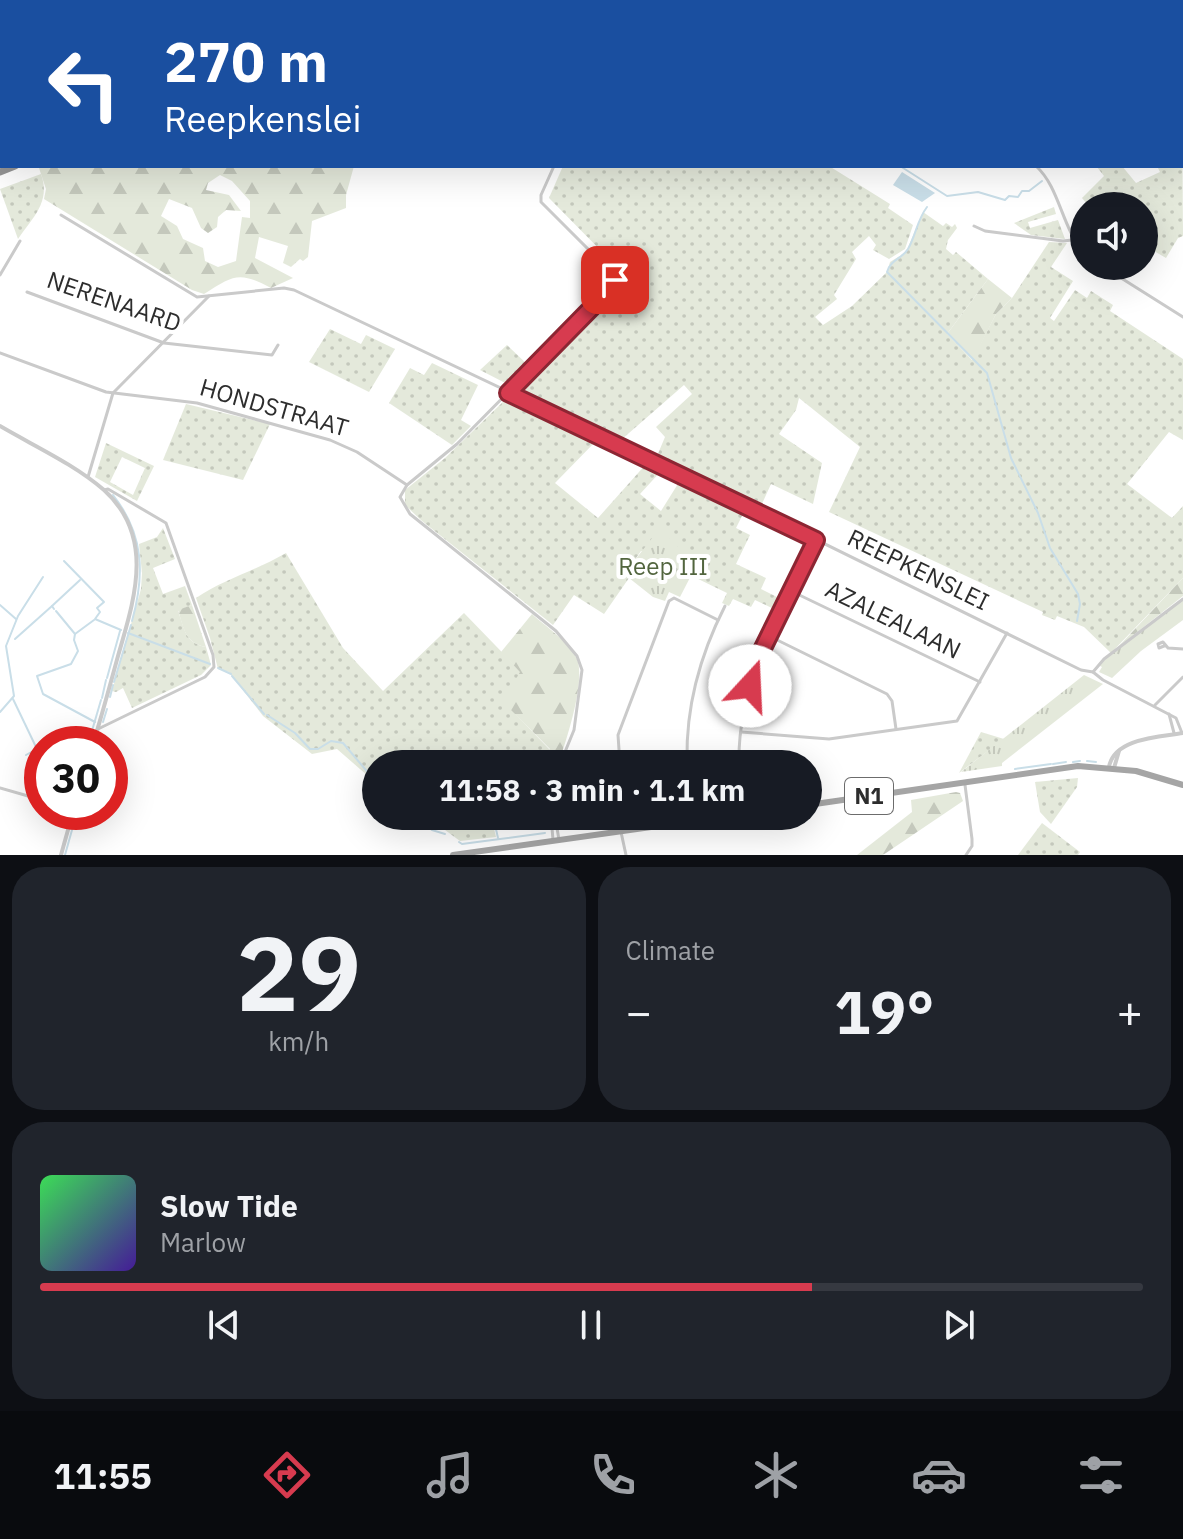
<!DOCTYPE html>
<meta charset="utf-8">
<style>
body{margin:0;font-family:"IBM Plex Sans",sans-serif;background:#20242c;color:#f1f3f6;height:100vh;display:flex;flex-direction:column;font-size:30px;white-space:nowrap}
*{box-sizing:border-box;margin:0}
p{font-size:26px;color:#9ea1a6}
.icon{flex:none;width:44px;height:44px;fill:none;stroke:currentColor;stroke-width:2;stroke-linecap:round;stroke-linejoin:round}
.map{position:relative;height:855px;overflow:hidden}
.details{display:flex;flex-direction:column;gap:12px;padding:12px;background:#0d0f14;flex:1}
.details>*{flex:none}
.hud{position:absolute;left:0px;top:0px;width:1184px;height:168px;box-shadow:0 8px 32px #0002;background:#1a4fa0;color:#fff;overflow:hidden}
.controls{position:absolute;left:1070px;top:192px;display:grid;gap:16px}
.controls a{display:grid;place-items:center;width:88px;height:88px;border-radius:50%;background:#171b24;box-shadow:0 8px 32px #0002;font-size:40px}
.speed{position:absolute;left:24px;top:726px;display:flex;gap:16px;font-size:40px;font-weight:700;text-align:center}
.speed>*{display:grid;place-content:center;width:104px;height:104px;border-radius:50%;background:#171b24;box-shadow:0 8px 32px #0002;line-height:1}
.speed .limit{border:12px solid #d22;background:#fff;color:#111}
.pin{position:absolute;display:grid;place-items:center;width:68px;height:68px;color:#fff;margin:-34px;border-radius:16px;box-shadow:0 4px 12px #0006}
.me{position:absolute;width:88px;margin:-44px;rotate:20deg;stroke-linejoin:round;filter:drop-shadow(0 0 6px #0008)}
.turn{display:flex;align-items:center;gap:28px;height:168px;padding:0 32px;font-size:36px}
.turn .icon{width:104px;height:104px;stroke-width:2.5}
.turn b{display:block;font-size:56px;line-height:68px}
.big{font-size:60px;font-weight:700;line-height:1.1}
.details .widget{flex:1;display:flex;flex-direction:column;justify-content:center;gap:12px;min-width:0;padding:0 28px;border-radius:32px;background:#20242c}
.details .dial{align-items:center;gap:0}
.dial b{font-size:104px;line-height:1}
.song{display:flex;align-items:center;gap:24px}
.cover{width:96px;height:96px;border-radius:12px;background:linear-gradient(135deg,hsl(130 70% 55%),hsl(260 70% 35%))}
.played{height:8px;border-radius:4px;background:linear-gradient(90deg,#d73b4f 70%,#363941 70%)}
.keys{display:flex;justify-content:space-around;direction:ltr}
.heat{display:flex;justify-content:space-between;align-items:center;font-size:44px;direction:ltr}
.details .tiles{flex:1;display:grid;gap:12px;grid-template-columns:1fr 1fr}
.widget:last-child{grid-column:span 2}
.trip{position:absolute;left:362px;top:750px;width:460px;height:80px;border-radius:40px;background:#171b24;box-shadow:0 8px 32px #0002;font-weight:700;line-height:80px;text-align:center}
.dock{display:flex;height:128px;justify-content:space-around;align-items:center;background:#090b0e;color:#9ea1a6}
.dock .icon{width:56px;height:56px}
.dock .current{color:#d73b4f}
.dock b{font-size:36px;color:#f1f3f6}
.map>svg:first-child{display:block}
.grass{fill:url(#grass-dots);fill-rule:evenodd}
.forest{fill:url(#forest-firs);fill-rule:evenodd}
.park{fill:url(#park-tufts)}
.pitch{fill:#e4e9db}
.water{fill:#c9dee8}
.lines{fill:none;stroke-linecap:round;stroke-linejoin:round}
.stream{stroke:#c9dee8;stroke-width:2}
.minor{stroke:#cacaca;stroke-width:3}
.tertiary{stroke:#cacaca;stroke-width:4}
.primary{stroke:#a5a5a5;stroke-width:6}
.motorway{stroke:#949494;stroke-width:7}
.route-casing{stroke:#8c2633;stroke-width:20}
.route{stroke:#d73b4f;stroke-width:14}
.labels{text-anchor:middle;stroke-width:8;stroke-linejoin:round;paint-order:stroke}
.shield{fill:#fff;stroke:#6c6c6c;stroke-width:2}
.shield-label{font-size:22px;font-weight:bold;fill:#2d2d2d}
.street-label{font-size:24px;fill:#2d2d2d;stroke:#fff}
.park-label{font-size:24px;fill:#52653e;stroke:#fff}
</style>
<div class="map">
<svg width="1183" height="855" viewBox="0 0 1183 855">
<defs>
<pattern id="grass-dots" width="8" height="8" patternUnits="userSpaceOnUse" patternTransform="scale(2)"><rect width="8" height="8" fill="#e4e9db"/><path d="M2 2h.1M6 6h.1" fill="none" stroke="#c4c8bc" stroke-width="1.8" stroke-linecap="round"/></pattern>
<pattern id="forest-firs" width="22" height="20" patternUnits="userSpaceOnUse" patternTransform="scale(2)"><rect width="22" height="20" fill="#e4e9db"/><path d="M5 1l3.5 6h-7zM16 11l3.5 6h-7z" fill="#c4c8bc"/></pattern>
<pattern id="park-tufts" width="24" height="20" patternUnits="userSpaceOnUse" patternTransform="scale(2)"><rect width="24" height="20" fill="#e4e9db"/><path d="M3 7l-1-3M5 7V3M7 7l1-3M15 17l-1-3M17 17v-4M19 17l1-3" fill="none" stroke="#c4c8bc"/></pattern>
</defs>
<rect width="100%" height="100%" fill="#fff"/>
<g class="grass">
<path d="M 1182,78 L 1183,236 L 1178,238 L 1166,258 L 1147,247 L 1144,241 L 1144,206 L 1129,206 L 1118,192 L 1088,205 L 1082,198 L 1104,176 L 1097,167 L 1099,166 L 1122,166 L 1136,183 L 1160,172 L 1157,166 L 1182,166 Z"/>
<path d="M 563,166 L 829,166 L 890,204 L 888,208 L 913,225 L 905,249 L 889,259 L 873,250 L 876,245 L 869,236 L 852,252 L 856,259 L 834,295 L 837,299 L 815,317 L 823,325 L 852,306 L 887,272 L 890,262 L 906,252 L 923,212 L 943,226 L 946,223 L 952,227 L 955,224 L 957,228 L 948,240 L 946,249 L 953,255 L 956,252 L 988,279 L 947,334 L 972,360 L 996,314 L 1012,298 L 1049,242 L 1067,243 L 1051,267 L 1073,281 L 1050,318 L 1054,321 L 1075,290 L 1087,298 L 1091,291 L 1113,305 L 1110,311 L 1183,359 L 1183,440 L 1169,432 L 1127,484 L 1172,518 L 1183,506 L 1183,578 L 1111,653 L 1084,627 L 1057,616 L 1055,620 L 1042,615 L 1043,612 L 829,512 L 860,447 L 799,398 L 796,410 L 779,434 L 822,463 L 813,504 L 771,484 L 760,508 L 657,456 L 665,437 L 656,427 L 692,394 L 684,385 L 621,440 L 518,390 L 621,286 L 620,274 L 616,266 L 549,198 Z"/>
<path d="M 41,174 C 51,202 33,217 18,239 L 0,189 Z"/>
<path d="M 1054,207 L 1056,214 L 1028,222 L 1030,228 L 1058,220 L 1065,239 L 1031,235 L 1014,223 Z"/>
<path d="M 330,329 L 361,344 L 366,335 L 395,349 L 369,392 L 309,362 Z"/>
<path d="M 507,345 L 530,367 L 511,386 L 480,370 Z"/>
<path d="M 432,363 L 478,385 L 461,420 L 471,426 L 452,445 L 389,403 L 410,368 L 424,375 Z"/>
<path d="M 506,399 L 597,440 L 555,483 L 598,518 L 647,463 L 662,470 L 640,494 L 661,511 L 681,479 L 745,510 L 736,528 L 750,535 L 736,564 L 766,578 L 761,589 L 781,599 L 776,610 L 755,600 L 751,607 L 733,599 L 729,606 L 722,603 L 727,593 L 692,576 L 696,566 L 641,551 L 625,574 L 629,578 L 604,614 L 574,595 L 553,625 L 422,521 L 405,505 L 405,490 L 445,458 Z"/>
<path d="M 186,404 L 270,424 L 243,480 L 163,460 Z"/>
<path d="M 106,443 L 154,466 L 137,501 L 95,477 ZM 122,457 L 145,468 L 133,495 L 110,482 Z"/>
<path d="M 163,528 L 175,559 L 153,568 L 163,594 L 185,586 L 192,605 L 178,611 C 185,630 185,643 206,647 L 211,665 L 201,675 L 132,708 L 123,688 L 116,692 L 112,691 L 141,589 L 142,573 L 139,544 L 157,537 Z"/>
<path d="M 286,553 L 343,648 L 383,691 L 464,613 L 521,672 L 504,702 L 550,750 L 536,762 L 538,764 L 376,764 L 376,783 L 337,749 L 312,754 L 263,716 L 229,672 L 218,669 L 210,638 L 196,598 C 224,579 257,570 286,553 Z"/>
<path d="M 981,732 L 1004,739 L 959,773 Z"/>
<path d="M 1078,778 L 1077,787 L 1051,824 L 1040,812 L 1035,782 Z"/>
<path d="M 426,816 L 491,816 L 496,837 L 460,841 Z"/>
<path d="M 1042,823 L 1080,852 L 1078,855 L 1018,855 Z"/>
</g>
<g class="forest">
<path d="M 45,166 L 354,166 L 346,195 L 346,208 L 312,221 L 308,257 L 303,261 L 300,259 L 291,267 L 283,263 L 288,246 L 259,237 L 255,258 L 293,278 L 271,288 C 239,271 234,275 204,294 L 192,290 L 44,199 L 46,189 L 39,168 ZM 220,175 L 232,181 L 250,201 L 250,218 L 242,217 L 236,261 L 218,267 L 205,261 L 203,248 L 183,239 L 177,226 L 161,216 L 169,199 L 192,208 L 201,228 L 208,233 L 217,227 L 218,217 L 226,210 L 241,211 L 229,195 L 206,190 L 208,183 Z"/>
<path d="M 988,279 L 1012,298 L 996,314 L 973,360 L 947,334 Z"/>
<path d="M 1183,578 L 1183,596 L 1117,648 Z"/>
<path d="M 192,605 L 206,647 C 185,643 184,629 178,610 Z"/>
<path d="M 532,614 C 546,627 569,641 577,659 C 586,681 566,742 558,764 L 536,762 L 550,749 L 503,702 L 520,672 L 501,652 Z"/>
<path d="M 956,792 L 960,793 L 963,801 L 883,855 L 857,855 L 912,812 L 911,800 Z"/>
</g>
<g class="park">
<path d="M 660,528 L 696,566 L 680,597 L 669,592 L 665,601 L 653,597 L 624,574 Z"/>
<path d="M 1183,599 L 1183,620 L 1141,651 L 1112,678 L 1099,672 L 1102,667 L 1098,665 Z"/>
<path d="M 1084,675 L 1103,684 L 1002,763 L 1002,766 L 961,772 Z"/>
</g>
<path class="pitch" d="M 645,555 L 673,570 L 666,584 L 638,569 Z"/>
<path class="water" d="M 902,172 L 935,193 L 922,202 L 893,185 Z"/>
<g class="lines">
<g class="stream">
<path d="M 190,0 L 193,2"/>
<path d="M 260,2 L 266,2"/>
<path d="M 411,2 L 420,0"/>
<path d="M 900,166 L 947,196 L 978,192 L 1005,200 L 1009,196 L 1018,197 L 1022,191 L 1029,191 L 1042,181"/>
<path d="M 927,207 C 917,220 916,235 908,249 C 902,259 891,259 887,272 L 987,373 L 1011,458 L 1038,513 L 1050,548 L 1078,594 L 1080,604 L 1077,621"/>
<path d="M 113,495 C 144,534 145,575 132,621"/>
<path d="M 64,561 L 104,602 L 97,608 L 100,612 L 95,619 L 121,630"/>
<path d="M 0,605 L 16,619"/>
<path d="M 54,609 L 52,606 L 80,580"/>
<path d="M 56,611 L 75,634 L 94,620"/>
<path d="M 128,633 L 210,664"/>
<path d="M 75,634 L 74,640 L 78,651 L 71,664 L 37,676 L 43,694 L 95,722"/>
<path d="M 15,639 L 52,606"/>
<path d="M 218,668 L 231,674"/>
<path d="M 232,676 L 264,714"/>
<path d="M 107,678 L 120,631"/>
<path d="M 114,682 L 131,625"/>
<path d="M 110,697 L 113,685"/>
<path d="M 102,698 L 106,680"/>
<path d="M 13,699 L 36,747 L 35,750 L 26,755"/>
<path d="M 0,712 L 14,696 L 6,646 L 18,616 L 43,577"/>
<path d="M 267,715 L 295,733 L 310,749 L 318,749 L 331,741 L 343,743 L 376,782"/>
<path d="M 103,722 L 107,709"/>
<path d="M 89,741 L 101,700"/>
<path d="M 96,744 L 99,734"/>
<path d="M 1087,761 L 1096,762"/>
<path d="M 1073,762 L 1080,761"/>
<path d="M 1053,764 L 1066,762"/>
<path d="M 1015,769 L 1051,764"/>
<path d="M 418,816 L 432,830 L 445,834"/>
<path d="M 493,816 L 498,838"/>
<path d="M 500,839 L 545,833"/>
<path d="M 459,842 L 462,844 L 500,839"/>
<path d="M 65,855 L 77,812"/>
</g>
<g class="minor">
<path d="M 905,0 L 906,2"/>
<path d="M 38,2 L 39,0"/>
<path d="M 877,2 L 880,0"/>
<path d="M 0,68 L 2,64"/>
<path d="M 554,166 L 541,195 L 541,202 L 613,274 L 614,285 L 457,444 L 407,485 L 400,497 L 410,514 L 556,631 L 577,656 L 582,670 L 574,730 L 560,764"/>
<path d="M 1036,166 C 1060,188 1061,226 1084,253"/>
<path d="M 61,215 L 197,297 L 284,288 L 294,290 L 697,481 L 1081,670 L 1093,672 L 1103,680 L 1176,718 L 1182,733"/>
<path d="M 974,226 L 985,231 L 1063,241 L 1072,240"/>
<path d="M 1102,266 L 1183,317"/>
<path d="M 0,275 L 20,241"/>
<path d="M 27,292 L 164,343 L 272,355 L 278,345"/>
<path d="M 0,353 L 106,392 L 197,403 L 330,440 L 357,452 L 407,485"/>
<path d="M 88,477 L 113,393 L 209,296"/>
<path d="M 791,591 L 980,682"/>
<path d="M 769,636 L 887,694 L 892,701 L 896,729"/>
<path d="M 1164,646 L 1159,648 L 1158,644 L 1163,642 L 1168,648 L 1183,649"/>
<path d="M 1093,672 L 1104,659 L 1183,599"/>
<path d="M 1155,705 L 1183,677"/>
<path d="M 1169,714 L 1174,733"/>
<path d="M 98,729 L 205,677 L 214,667 L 213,655 L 166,523 L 108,489 L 104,490"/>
<path d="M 741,732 L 829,739 L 957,721 L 1007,633"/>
<path d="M 687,760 C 686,706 701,653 725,606"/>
<path d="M 620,764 L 618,735 L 669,601 L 674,598 L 718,620"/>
<path d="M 656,764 L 715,756 L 739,755"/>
<path d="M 739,764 C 737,682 781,611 816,540"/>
<path d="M 965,785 L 972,839 L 972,846 L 966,855"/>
<path d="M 0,788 L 42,800"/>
<path d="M 551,816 L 553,840"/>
<path d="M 555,816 L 559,840"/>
<path d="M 621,832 L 626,855"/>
</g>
<g class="tertiary">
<path d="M 0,426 C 34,446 74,464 104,490 C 156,537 134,600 118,656 C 110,685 102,715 93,744"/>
<path d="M 1109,767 C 1114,738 1159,737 1183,733"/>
<path d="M 1114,768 L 1119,751"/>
<path d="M 61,855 L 73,812"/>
</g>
<g class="primary">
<path d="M 808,805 L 1078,766 L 1136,771 L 1183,785"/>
<path d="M 453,855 L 729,816"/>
</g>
<g class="motorway">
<path d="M 1052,0 L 1056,2"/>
<path d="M 467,2 L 478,0"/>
<path d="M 669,2 L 685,0"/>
<path d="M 1143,2 L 1143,0"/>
<path d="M 1182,54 L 1183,54"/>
<path d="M 1182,62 L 1183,63"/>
<path d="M 0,140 L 2,139"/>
<path d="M 0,172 L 15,166"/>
</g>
</g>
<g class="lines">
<defs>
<path id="route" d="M 615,280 L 614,285 L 508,393 L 816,540 L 762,650 L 750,686"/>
</defs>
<use href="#route" class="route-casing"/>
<use href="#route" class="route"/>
</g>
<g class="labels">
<rect class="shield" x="845" y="778" width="48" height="36" rx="6"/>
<g class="shield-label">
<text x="869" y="804">N1</text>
</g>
<g class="street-label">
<text transform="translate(114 302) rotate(19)" y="8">NERENAARD</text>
<text transform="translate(274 408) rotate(16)" y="8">HONDSTRAAT</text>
<text transform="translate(918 570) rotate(26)" y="8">REEPKENSLEI</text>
<text transform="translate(893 620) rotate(26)" y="8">AZALEALAAN</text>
</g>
<g class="park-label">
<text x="663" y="575">Reep III</text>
</g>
</g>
</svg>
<div class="controls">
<a><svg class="icon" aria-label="sound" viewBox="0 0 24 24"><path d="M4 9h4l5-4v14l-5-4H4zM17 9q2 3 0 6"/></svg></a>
</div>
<div class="speed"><div class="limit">30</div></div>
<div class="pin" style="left:615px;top:280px;background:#d93025"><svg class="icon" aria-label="arrive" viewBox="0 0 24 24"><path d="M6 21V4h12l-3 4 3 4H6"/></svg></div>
<svg class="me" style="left:750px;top:686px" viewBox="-20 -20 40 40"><circle r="19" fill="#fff"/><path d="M0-13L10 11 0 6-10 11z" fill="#d73b4f"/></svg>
<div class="trip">11:58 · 3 min · 1.1 km</div>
<div class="hud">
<div class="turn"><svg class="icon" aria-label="left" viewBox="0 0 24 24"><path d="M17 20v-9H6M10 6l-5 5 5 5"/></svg><div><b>270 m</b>Reepkenslei</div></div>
</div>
</div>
<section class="details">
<div class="tiles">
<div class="widget dial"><b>29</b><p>km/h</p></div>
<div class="widget"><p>Climate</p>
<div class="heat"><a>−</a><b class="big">19°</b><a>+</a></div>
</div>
<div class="widget">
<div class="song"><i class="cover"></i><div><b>Slow Tide</b><p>Marlow</p></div></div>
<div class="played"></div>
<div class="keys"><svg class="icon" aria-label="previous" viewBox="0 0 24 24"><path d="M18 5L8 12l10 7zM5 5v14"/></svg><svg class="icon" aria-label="pause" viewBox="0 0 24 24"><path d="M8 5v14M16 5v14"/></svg><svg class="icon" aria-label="next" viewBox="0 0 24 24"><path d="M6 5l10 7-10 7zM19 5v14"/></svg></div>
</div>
</div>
</section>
<nav class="dock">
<b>11:55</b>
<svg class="icon current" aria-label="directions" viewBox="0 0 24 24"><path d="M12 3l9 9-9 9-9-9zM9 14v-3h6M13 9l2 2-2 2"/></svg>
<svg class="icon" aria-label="music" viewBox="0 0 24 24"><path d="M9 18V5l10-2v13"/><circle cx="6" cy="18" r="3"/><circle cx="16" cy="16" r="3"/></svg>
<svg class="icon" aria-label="phone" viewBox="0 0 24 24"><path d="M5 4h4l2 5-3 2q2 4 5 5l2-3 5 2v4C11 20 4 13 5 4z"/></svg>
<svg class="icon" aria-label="climate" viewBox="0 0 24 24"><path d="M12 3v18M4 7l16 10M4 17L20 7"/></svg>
<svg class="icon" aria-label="car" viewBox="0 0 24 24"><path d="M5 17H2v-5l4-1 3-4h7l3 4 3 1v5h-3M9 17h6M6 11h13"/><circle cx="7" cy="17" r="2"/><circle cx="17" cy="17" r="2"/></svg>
<svg class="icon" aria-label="filters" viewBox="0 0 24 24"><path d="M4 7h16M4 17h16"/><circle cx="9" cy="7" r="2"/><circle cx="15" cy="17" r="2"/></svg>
</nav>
